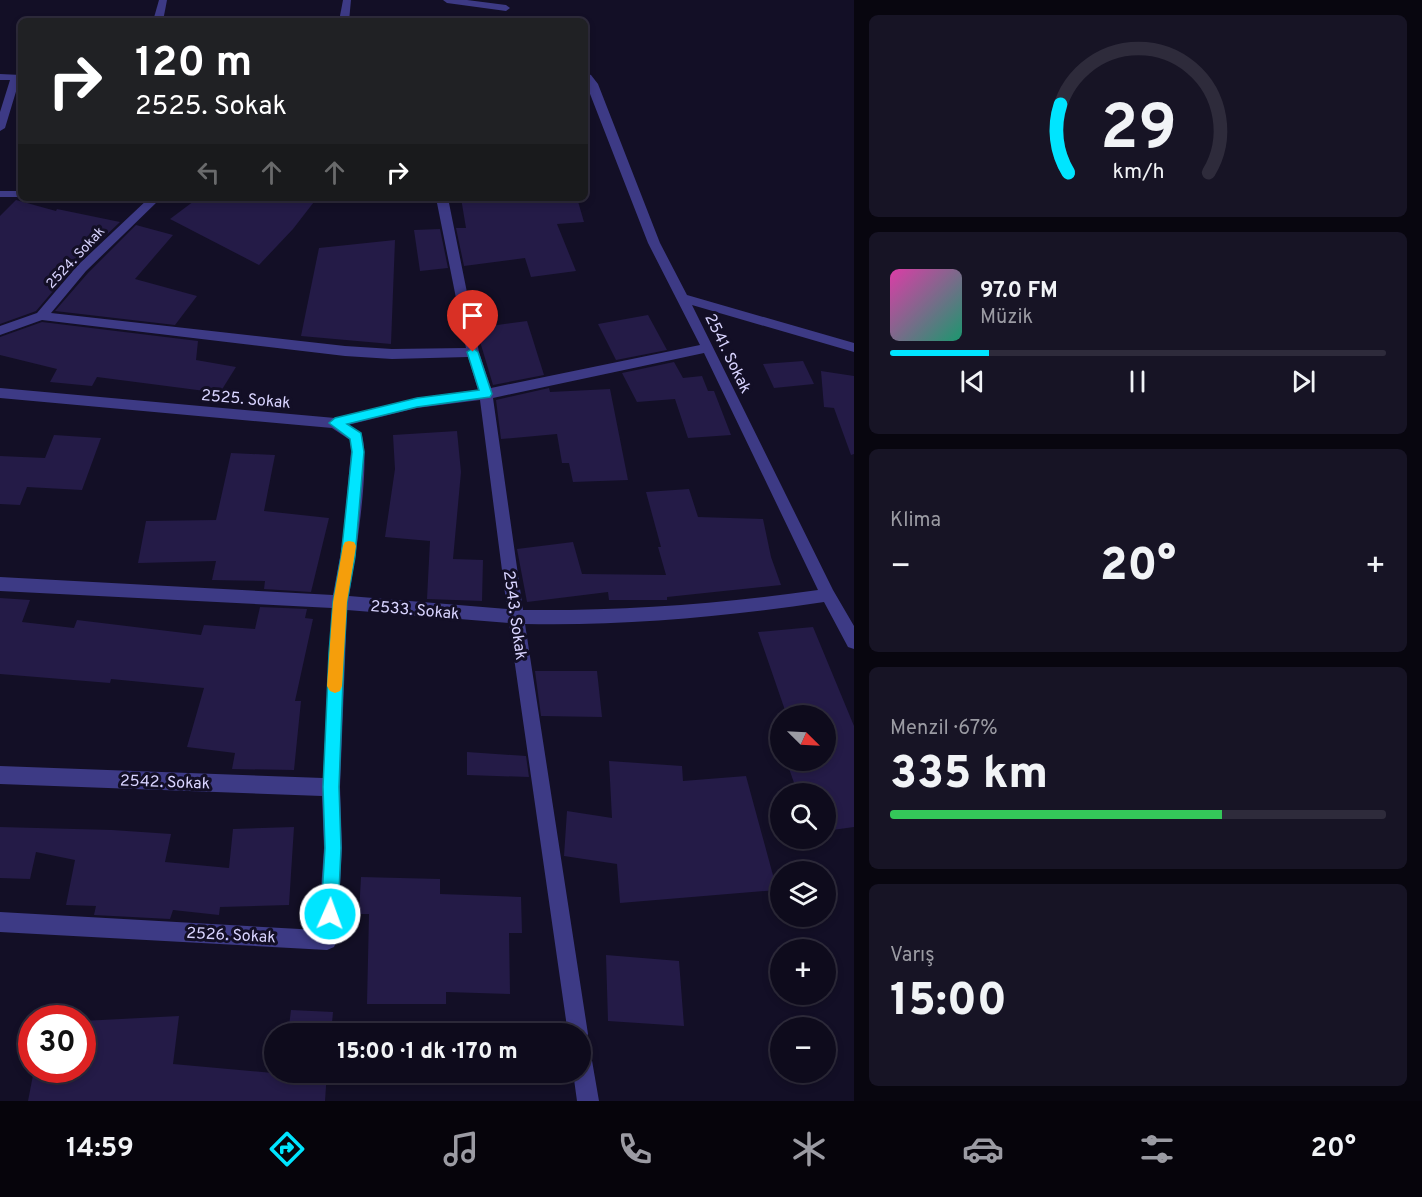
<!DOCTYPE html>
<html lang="tr">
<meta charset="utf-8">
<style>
body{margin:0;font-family:Overpass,sans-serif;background:#171425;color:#f1f3f6;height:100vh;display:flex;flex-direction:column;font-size:22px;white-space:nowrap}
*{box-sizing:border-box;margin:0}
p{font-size:20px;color:#9b9ba3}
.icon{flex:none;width:33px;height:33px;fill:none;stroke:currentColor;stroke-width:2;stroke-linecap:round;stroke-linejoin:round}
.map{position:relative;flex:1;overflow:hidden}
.drawer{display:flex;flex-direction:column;gap:15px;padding:15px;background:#08060f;width:568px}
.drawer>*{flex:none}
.hud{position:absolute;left:18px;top:18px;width:570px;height:183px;border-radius:9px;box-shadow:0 3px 9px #0003,0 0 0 2px #2e2b3b;background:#202124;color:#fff;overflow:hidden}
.needle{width:39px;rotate:114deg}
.tools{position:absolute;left:770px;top:705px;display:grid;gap:12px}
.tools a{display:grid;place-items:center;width:66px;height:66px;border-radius:50%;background:#0e0b1c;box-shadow:0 3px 9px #0003,0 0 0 2px #2e2b3b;font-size:30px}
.speed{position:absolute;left:18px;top:1005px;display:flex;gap:12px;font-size:30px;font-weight:700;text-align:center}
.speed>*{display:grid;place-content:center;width:78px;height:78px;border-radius:50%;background:#0e0b1c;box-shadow:0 3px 9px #0003,0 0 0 2px #2e2b3b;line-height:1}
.speed .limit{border:9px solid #d22;background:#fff;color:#111}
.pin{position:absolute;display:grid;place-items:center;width:51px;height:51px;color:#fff;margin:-62px -26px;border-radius:50% 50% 50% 0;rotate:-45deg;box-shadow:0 0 6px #0007}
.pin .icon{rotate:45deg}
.me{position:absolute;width:66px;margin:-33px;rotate:2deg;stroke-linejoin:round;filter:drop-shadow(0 0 4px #0008)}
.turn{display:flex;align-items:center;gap:21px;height:126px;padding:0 18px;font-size:27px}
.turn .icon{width:78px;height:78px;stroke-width:2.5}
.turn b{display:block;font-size:42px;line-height:51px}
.lanes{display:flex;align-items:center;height:57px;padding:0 18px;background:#0003;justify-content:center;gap:30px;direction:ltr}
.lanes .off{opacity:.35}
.big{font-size:45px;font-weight:800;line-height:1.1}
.drawer .card{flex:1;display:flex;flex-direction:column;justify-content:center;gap:9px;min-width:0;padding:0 21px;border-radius:9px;background:#171425}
.drawer .dial{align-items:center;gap:0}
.dial svg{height:156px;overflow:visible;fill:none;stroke:#2e2b3b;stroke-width:7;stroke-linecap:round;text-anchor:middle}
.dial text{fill:#f1f3f6;stroke:none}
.song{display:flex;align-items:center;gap:18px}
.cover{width:72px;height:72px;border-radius:9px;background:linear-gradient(135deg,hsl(320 70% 55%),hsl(160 70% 35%))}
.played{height:6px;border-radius:3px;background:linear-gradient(90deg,#00e5ff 20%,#2e2b3b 20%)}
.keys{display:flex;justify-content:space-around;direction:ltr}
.heat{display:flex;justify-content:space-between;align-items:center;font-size:33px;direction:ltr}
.charge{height:9px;border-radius:4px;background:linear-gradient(90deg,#34c759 67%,#2e2b3b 0)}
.trip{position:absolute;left:264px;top:1023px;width:327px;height:60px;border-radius:30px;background:#0e0b1c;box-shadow:0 3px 9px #0003,0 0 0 2px #2e2b3b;font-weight:800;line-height:60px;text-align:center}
.tabs{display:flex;height:96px;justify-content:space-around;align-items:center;background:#06040b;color:#9b9ba3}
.tabs .icon{width:42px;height:42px}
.tabs .on{color:#00e5ff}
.tabs b{font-size:27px;color:#f1f3f6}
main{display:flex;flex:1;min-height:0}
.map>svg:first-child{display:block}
.building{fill:#241b47}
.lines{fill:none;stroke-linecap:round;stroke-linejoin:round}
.minor{fill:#3d3a85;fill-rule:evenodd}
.route{fill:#00e5ff;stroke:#0095a6;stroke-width:1.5}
.slow{fill:#f59e0b}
.labels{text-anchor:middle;stroke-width:6;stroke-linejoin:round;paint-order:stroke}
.far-street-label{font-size:14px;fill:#d9d4ff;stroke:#130f26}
.street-label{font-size:16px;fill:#d9d4ff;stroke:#130f26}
</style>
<main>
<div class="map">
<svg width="854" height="1101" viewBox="0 0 854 1101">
<rect width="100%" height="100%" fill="#130f26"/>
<g class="building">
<path d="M 198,198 L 317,198 L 293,229 L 259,265 L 170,219 Z"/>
<path d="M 461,198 L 577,198 L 584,222 L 557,224 L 576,271 L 531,277 L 525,258 L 464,266 L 456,228 L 466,228 Z"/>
<path d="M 16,200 L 56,211 L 57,209 L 120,222 L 76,264 L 36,311 L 0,324 L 0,216 Z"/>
<path d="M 136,225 L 173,235 L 135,279 L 197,296 L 175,325 L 55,311 L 88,273 Z"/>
<path d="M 440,229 L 448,268 L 420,271 L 414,230 Z"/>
<path d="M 395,240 L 391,344 L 301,336 L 319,248 Z"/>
<path d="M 648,315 L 667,350 L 616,360 L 598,324 Z"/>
<path d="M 527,321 L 544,375 L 493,385 L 476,328 Z"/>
<path d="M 42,322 L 198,341 L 196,360 L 236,367 L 221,391 L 207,387 L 205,391 L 97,377 L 92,386 L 50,382 L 57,369 L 0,355 L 0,337 Z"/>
<path d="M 803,361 L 814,384 L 774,388 L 763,364 Z"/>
<path d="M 674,362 L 683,378 L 702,376 L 708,391 L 714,391 L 731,435 L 688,438 L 675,399 L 637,402 L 622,373 Z"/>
<path d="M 821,371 L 854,376 L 854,454 L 851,455 L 834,408 L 824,407 Z"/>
<path d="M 549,388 L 550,392 L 610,389 L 628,480 L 573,482 L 569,463 L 562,463 L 557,434 L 501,439 L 496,400 Z"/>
<path d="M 457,431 L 461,472 L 453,559 L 483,560 L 482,601 L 427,599 L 430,541 L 385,537 L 395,469 L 393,435 Z"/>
<path d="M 54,435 L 101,438 L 82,490 L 27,487 L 20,505 L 0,504 L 0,456 L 45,458 Z"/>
<path d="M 231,453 L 275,455 L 264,511 L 329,518 L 311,592 L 264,589 L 265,581 L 212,580 L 216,561 L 138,563 L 146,521 L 216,520 Z"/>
<path d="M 689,489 L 698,517 L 763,519 L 771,557 L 781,585 L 667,597 L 667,600 L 609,600 L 608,592 L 527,602 L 517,549 L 573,542 L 582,574 L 666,575 L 658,547 L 661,547 L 646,492 Z"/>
<path d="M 0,598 L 30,600 L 22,622 L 74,628 L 77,620 L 201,635 L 204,625 L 255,629 L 260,607 L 307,609 L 305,618 L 313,619 L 295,701 L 301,701 L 294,770 L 232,769 L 235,753 L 187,747 L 204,688 L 111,679 L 110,683 L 0,674 Z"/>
<path d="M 813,627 L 854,726 L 854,827 L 825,831 L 825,794 L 798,794 L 786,760 L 825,760 L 825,716 L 787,716 L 758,632 Z"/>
<path d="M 535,671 L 597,671 L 602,717 L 541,716 Z"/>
<path d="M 467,752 L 526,756 L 529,777 L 467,775 Z"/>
<path d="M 609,761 L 682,766 L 683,781 L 746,776 L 777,890 L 620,903 L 617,864 L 564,856 L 567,811 L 612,818 Z"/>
<path d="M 0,827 L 112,830 L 171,834 L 165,862 L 229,868 L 233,829 L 294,827 L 289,905 L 220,907 L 219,915 L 173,910 L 170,919 L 94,915 L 96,906 L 66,905 L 75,860 L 36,852 L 30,879 L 0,878 Z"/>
<path d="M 361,877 L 440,879 L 440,894 L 521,897 L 522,933 L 509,933 L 510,994 L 446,992 L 446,1004 L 367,1004 L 369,914 L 359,914 Z"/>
<path d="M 606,955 L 679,961 L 684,1026 L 608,1021 Z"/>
<path d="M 291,1010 L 333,1012 L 331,1034 L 288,1034 Z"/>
<path d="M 179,1016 L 173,1064 L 284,1074 L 284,1072 L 327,1072 L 325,1101 L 28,1101 L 34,1070 L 82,1070 L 82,1021 Z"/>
</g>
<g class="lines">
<g class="minor">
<path d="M 159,0 L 167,0 L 163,21 L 153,21 Z"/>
<path d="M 343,0 L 351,0 L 349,21 L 339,21 Z"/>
<path d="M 443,0 L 467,0 L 506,5 L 510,8 L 506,11 L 447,3 Z"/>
<path d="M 0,74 L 21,75 L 5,128 L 0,131 L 0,112 L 10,80 L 0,80 Z"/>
<path d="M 588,74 L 591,75 L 598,84 L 660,243 L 687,295 L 854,343 L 854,352 L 692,305 L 833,590 L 854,626 L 854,649 L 848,647 L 824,602 C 725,617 625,626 525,624 L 588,1034 L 585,1041 L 590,1049 L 599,1101 L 577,1101 L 573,1072 L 580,1072 L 580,1034 L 568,1034 L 509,623 L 347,610 L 340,787 L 342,848 L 337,940 L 334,947 L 327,950 L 0,932 L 0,912 L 318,930 L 324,848 L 322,796 L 0,784 L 0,766 L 323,778 L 332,608 L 0,591 L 0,577 L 333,595 L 343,541 L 351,451 L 350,440 L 332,428 L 0,398 L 0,388 L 335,418 L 417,398 L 478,390 L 468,357 L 392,359 L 345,356 L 42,320 L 0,335 L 0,326 L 37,313 L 78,265 L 149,198 L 173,198 L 167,201 L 158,201 L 86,271 L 51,313 L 345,346 L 392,349 L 466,348 L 436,198 L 448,198 L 479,352 L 491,388 L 700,345 L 648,243 L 585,81 L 585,75 ZM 704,353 L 818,590 C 720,604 622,611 523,610 L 493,398 ZM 480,400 L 507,609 L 349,596 C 354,566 372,456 361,433 L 348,425 L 417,408 Z"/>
<rect x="0" y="191" width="21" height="6"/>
</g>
</g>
<path class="route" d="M 473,348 L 478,352 L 492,394 L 490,397 L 417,407 L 347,424 L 361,433 L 364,452 L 355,557 L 347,602 L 344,653 L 339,787 L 341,848 L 338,914 L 336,921 L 330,923 L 324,921 L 321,914 L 325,848 L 323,787 L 329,653 L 333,602 L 341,557 L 352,452 L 350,439 L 329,423 L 335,418 L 417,398 L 479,390 L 467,352 Z"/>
<path class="slow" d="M 349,541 L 354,542 L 356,546 L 347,602 L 342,686 L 340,691 L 335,693 L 330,691 L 327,686 L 333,602 L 343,546 L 345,542 Z"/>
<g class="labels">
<g class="far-street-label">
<text transform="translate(75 257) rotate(-47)" y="5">2524. Sokak</text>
</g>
<g class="street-label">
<text transform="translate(729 353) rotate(64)" y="6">2541. Sokak</text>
<text transform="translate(246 398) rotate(5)" y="6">2525. Sokak</text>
<text transform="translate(415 609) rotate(5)" y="6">2533. Sokak</text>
<text transform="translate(516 615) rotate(82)" y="6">2543. Sokak</text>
<text transform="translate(165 781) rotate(2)" y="6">2542. Sokak</text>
<text transform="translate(231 934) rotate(3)" y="6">2526. Sokak</text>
</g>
</g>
</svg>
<div class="tools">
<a><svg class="needle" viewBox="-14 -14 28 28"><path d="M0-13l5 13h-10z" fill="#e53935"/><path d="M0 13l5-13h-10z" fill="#9b9ba3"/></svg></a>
<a><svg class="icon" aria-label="search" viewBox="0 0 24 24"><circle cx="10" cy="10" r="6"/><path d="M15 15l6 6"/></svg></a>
<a><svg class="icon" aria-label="layers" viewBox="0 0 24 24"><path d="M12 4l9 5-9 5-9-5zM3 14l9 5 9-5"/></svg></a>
<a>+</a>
<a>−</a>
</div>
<div class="speed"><div class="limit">30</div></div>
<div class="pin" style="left:473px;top:352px;background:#d93025"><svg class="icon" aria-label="arrive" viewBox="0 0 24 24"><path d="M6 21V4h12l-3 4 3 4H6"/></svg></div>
<svg class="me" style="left:330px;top:914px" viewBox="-20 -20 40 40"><circle r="17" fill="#00e5ff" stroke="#fff" stroke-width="3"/><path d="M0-11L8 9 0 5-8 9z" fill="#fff"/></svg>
<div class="trip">15:00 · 1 dk · 170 m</div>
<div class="hud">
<div class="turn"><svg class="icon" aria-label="right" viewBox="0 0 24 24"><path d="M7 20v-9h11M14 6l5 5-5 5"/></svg><div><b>120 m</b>2525. Sokak</div></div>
<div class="lanes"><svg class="icon off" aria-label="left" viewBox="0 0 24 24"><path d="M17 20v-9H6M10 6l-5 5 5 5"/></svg><svg class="icon off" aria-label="ahead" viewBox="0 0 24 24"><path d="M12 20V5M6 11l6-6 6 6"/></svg><svg class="icon off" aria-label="ahead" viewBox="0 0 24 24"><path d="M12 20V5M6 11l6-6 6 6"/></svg><svg class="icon" aria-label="right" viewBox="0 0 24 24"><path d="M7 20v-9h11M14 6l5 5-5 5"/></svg></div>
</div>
</div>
<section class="drawer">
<div class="card dial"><svg viewBox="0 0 100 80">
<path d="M14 69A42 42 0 1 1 86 69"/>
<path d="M14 69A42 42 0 0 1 10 34" stroke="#00e5ff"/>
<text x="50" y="56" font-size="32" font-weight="700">29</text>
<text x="50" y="72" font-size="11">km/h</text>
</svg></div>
<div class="card">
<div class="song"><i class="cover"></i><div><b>97.0 FM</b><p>Müzik</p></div></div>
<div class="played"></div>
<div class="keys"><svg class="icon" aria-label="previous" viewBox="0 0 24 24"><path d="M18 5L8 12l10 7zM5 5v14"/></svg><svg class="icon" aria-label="pause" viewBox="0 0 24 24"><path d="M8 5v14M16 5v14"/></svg><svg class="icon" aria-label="next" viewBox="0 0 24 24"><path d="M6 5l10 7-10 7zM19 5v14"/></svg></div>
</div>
<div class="card"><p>Klima</p>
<div class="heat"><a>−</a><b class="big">20°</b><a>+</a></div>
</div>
<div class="card"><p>Menzil · 67%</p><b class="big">335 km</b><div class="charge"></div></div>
<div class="card"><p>Varış</p><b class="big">15:00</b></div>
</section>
</main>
<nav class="tabs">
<b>14:59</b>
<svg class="icon on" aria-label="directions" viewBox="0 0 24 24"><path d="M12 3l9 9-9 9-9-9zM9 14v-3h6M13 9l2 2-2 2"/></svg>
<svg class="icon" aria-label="music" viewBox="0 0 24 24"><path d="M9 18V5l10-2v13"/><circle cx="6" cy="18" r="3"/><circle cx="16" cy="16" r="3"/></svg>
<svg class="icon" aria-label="phone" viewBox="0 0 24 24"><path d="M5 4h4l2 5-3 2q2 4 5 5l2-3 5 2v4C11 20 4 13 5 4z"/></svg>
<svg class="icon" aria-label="climate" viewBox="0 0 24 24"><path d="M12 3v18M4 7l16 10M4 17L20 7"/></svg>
<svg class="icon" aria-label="car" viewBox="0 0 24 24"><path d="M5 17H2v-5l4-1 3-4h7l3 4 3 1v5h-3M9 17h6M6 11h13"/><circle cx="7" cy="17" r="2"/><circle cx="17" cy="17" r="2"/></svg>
<svg class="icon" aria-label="filters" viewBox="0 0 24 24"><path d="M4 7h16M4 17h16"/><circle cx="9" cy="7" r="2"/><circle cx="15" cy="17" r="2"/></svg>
<b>20°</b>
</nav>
